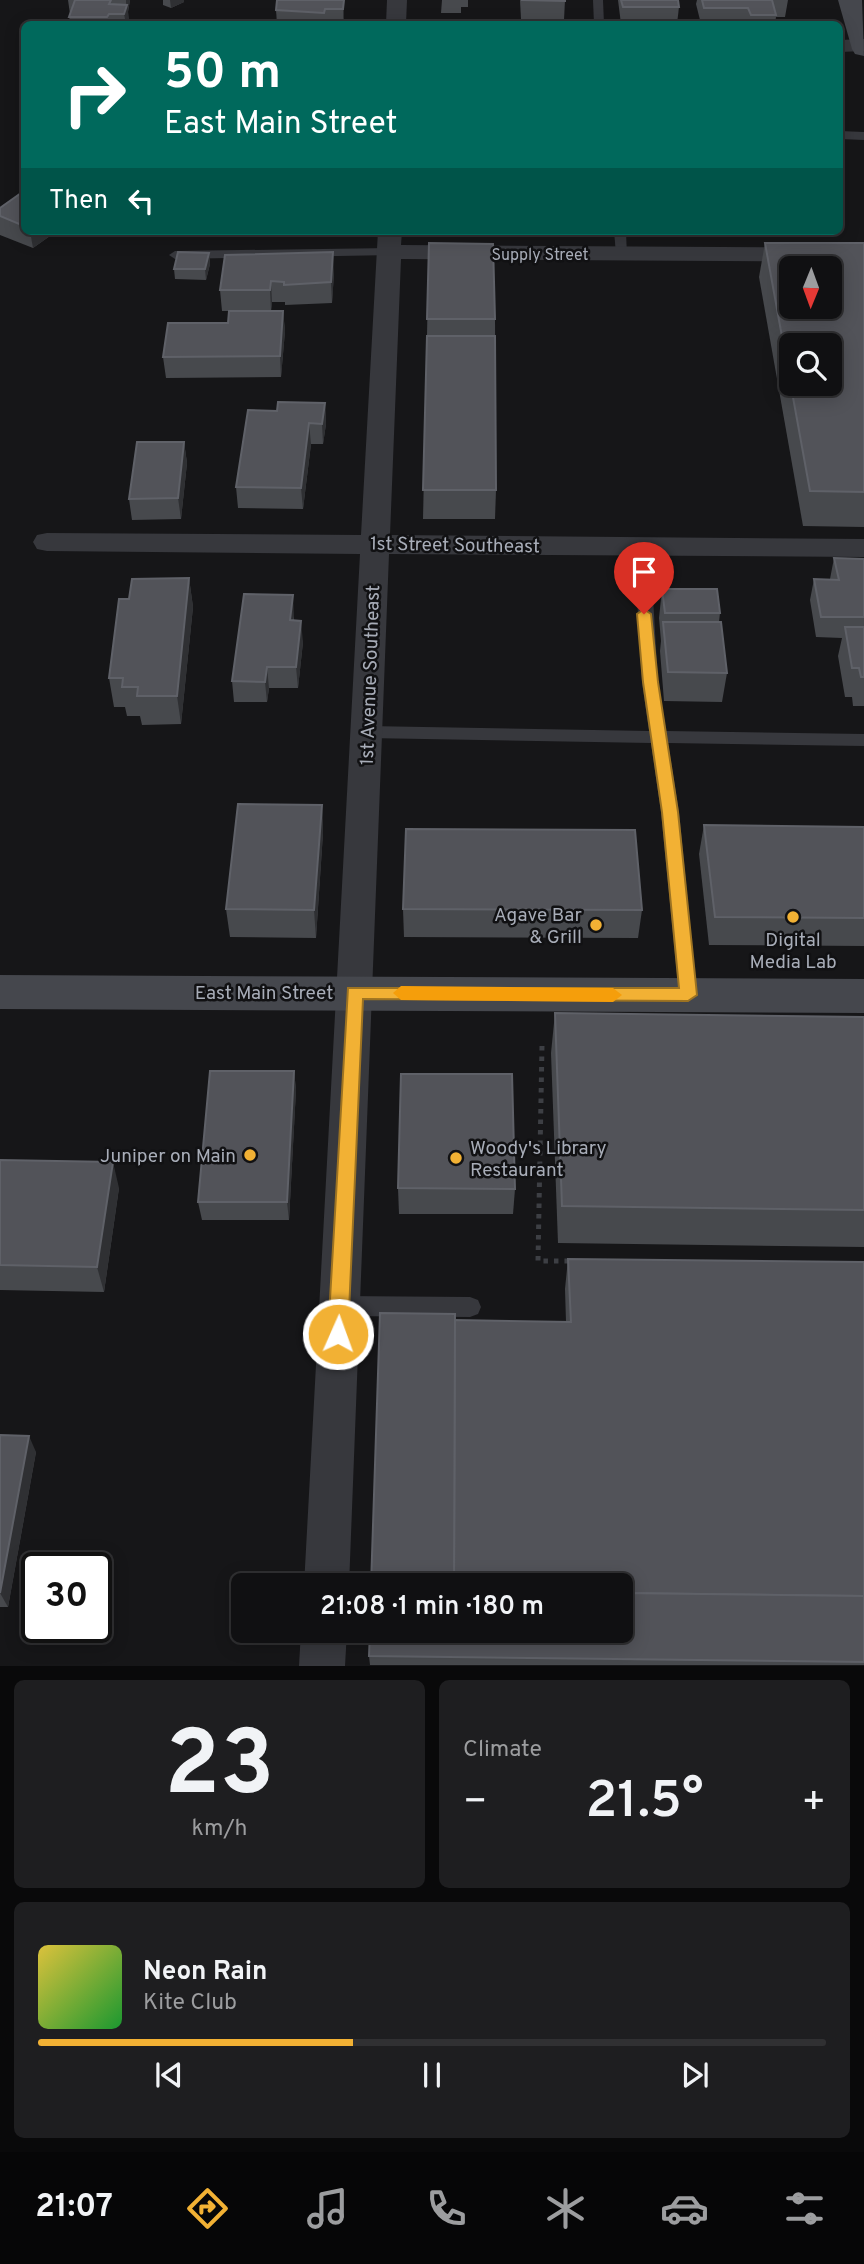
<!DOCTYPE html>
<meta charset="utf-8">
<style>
body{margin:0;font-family:Overpass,sans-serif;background:#1e1e20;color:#f1f3f6;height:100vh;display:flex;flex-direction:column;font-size:26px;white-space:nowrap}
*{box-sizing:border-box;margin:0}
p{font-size:23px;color:#9c9d9f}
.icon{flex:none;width:38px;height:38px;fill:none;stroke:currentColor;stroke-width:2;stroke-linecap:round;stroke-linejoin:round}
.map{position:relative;height:1666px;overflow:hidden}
.side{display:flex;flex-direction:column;gap:14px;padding:14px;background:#09090a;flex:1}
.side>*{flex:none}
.top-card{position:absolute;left:21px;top:21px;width:822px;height:214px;border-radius:10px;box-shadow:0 4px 18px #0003,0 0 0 2px #303032;background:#00695c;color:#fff;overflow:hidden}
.needle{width:46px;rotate:181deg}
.fabs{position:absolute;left:779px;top:256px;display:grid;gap:14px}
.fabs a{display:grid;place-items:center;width:63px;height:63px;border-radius:10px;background:#101012;box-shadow:0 4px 18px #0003,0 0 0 2px #303032;font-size:35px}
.speed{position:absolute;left:21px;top:1552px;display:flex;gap:14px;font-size:35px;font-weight:700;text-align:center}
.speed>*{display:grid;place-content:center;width:91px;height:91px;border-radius:50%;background:#101012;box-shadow:0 4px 18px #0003,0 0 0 2px #303032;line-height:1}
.speed .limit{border:4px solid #111;border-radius:10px;background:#fff;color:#111}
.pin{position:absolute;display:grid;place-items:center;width:60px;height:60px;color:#fff;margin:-72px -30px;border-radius:50% 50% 50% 0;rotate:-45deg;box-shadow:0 0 7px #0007}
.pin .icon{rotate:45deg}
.me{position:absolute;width:77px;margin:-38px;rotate:2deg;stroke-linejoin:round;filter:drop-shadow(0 0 5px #0008)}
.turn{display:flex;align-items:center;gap:24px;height:147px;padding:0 28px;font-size:32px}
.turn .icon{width:91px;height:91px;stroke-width:2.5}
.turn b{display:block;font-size:49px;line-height:60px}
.then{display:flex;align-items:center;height:66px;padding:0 28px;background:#0003;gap:14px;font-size:26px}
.big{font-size:52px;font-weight:600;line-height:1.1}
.side .card{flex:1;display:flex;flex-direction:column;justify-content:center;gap:10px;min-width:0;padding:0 24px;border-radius:10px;background:#1e1e20}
.side .dial{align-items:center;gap:0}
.dial b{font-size:91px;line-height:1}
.song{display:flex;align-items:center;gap:21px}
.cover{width:84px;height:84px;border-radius:10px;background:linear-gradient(135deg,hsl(50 70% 55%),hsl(130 70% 35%))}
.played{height:7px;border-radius:4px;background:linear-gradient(90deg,#f2b134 40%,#303032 40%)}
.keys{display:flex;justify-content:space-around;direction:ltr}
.heat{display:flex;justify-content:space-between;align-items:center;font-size:38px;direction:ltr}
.side .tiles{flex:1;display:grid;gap:14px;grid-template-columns:1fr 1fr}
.card:last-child{grid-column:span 2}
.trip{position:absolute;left:231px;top:1573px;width:402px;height:70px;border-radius:10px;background:#101012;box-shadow:0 4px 18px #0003,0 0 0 2px #303032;font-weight:600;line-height:70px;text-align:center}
.menu{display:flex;height:112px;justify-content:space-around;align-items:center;background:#060607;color:#9c9d9f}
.menu .icon{width:49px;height:49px}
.menu .selected{color:#f2b134}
.menu b{font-size:32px;color:#f1f3f6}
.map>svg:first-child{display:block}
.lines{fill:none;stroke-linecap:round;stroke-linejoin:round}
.path{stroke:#3d3f44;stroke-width:5;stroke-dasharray:4.5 6;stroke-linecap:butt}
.service{fill:#37383d;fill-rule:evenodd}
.minor{fill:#37383d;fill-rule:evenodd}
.secondary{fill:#45474d;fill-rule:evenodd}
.wall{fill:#47494d}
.shaded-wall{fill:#2f3033}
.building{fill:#525359;stroke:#5f6168;stroke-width:2;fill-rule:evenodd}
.route{fill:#f2b134;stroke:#9d7322;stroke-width:2}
.slow{fill:#f59e0b}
.poi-dot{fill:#f2b134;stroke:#111113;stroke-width:2.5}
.labels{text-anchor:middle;stroke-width:5;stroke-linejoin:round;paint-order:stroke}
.far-street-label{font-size:16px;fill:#a8adb8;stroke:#111113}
.street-label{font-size:19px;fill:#a8adb8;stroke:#111113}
.poi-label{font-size:19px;fill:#a8adb8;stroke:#111113;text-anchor:end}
</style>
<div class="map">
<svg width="864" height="1666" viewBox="0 0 864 1666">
<rect width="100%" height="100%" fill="#161618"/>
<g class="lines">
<path class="path" d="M 542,1046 L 538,1261 L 571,1261"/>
<g class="service">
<path d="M 593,0 L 603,0 L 604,24 L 594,24 Z"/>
<path d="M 840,131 L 864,132 L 864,140 L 840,139 Z"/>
<path d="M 614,231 L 626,231 L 627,257 L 616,254 Z"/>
<path d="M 390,248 L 396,252 L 394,255 L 175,259 L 169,255 L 175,251 Z"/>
<path d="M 642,542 L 650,547 L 658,682 L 666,731 L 864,734 L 864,746 L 668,743 L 679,812 L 697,995 L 695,1000 L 688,1003 L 681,1000 L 679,995 L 661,812 L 651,743 L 367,738 L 359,732 L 367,726 L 649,731 L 642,682 L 634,547 Z"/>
<path d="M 339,1296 L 470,1297 L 478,1300 L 481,1307 L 478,1314 L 470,1317 L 339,1316 L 331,1313 L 328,1306 L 331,1299 Z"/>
</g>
<g class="minor">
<path d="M 387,0 L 407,0 L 406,24 L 386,24 Z"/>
<path d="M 864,39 L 864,51 L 840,52 L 840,40 Z"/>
<path d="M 378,231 L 402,231 L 401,245 L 864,248 L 864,262 L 401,259 L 390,535 L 864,539 L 864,557 L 389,554 L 349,1586 L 304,1586 L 360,554 L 47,551 L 37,549 L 33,542 L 37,535 L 47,533 L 361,535 Z"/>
<path d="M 301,1631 L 347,1631 L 345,1666 L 299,1666 Z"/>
</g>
<g class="secondary">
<path d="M 838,0 L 862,0 L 864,56 L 855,54 L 852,49 Z"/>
<path d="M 0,975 L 864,979 L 864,1013 L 0,1009 Z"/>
</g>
</g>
<g class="wall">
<path d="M 68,0 L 130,0 L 128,12 L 129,24 L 69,24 L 70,21 L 69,17 L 70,14 Z"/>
<path d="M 163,0 L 184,0 L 184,2 L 171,8 L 163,5 Z"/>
<path d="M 344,0 L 344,24 L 277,24 L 276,10 Z"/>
<path d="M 442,0 L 468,0 L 468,7 L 461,7 L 461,13 L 441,13 Z"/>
<path d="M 520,0 L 565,0 L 564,20 L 521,19 Z"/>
<path d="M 618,0 L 678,0 L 679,7 L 677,24 L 621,24 Z"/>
<path d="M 697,0 L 788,0 L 785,17 L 776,17 L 775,24 L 701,24 L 696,4 Z"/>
<path d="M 24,191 L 24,231 L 57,231 L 33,248 L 0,235 L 0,208 Z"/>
<path d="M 681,231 L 835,231 L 835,234 L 682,234 Z"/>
<path d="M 429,243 L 495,319 L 496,490 L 495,519 L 423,519 Z"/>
<path d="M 765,243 L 864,243 L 864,527 L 803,526 L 759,277 Z"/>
<path d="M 209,253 L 210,264 L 206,280 L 175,279 L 174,269 Z"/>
<path d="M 225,255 L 334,273 L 332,303 L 285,305 L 285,302 L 272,302 L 271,311 L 283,311 L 285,331 L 281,377 L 166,378 L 163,357 L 228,323 L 241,311 L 222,311 L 220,290 Z"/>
<path d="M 325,403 L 326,424 L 323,444 L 311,444 L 303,509 L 238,508 L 236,487 L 277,411 Z"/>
<path d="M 184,442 L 187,463 L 181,519 L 132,520 L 129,499 Z"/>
<path d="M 834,558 L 864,559 L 864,706 L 853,706 L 852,697 L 845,697 L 838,656 L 842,638 L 816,637 L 810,600 L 814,579 L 830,579 Z"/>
<path d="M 189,578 L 193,607 L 181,724 L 142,725 L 140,716 L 127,716 L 125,707 L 114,707 L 109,678 L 129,599 Z"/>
<path d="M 662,589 L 720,613 L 719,622 L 727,673 L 722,702 L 664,701 L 660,651 L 661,641 L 659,618 Z"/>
<path d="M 294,616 L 294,620 L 303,642 L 298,688 L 269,688 L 267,702 L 234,702 L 232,681 Z"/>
<path d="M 322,805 L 323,833 L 316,938 L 230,937 L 226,909 Z"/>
<path d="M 704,825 L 864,827 L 864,946 L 709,945 L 699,854 Z"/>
<path d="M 403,909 L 642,910 L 638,938 L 404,937 Z"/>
<path d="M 555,1013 L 864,1017 L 864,1247 L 558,1243 L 551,1053 Z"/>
<path d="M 294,1071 L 296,1090 L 289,1220 L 202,1220 L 198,1202 Z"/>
<path d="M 0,1160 L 119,1188 L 104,1292 L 0,1290 Z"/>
<path d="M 398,1188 L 515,1189 L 513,1214 L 399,1214 Z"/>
<path d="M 568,1259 L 864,1262 L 864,1665 L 370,1665 L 369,1656 L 455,1320 L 566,1322 L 565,1289 Z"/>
<path d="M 0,1435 L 36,1452 L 8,1607 L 0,1607 Z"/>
</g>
<g class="shaded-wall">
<path d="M 126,0 L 130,0 L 128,11 L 129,24 L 126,24 L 124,14 L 126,7 Z"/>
<path d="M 170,0 L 184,0 L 184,2 L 171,8 Z"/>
<path d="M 344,0 L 344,17 L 343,24 L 343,9 Z"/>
<path d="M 30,231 L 57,231 L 33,248 Z"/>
<path d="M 333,252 L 334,273 L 332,303 L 331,282 Z"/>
<path d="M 209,253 L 210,264 L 206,280 L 205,269 Z"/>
<path d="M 271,281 L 272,302 L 271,311 L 270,290 Z"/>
<path d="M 283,311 L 285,331 L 281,377 L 280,356 Z"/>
<path d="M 325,403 L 326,424 L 323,444 L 322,424 Z"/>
<path d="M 309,423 L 311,444 L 303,509 L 301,488 Z"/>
<path d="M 184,442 L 187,463 L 181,519 L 178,498 Z"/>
<path d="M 189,578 L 193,607 L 181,724 L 177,696 Z"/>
<path d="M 293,595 L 294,616 L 291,641 L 290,620 Z"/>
<path d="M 301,621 L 303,642 L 298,688 L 296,667 Z"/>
<path d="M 267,667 L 269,688 L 267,702 L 265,682 Z"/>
<path d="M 322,805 L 323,833 L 316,938 L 314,910 Z"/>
<path d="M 294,1071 L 296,1090 L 289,1220 L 287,1202 Z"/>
<path d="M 113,1162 L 119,1188 L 104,1292 L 97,1267 Z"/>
<path d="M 29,1436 L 36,1452 L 8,1607 L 0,1593 Z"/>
</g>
<g class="building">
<path d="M 75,0 L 111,0 L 109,4 L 127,5 L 124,14 L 109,14 L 107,17 L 69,17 Z"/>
<path d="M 277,0 L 344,0 L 343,9 L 325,9 L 324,13 L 276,10 Z"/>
<path d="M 521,0 L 565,0 L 565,1 Z"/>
<path d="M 621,0 L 678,0 L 679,7 L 623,7 Z"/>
<path d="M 702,0 L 772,0 L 776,15 L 751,15 L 748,8 L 704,8 Z"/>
<path d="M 70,21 L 104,22 L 103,24 L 69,24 Z"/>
<path d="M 24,191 L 24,226 L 0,216 L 0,208 Z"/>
<path d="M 429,243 L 493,244 L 495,319 L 427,319 Z"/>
<path d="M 765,243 L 864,243 L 864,492 L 810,491 ZM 791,268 L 830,268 L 830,306 L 791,306 ZM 791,345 L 830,345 L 830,383 L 791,383 Z"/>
<path d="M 178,252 L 209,253 L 205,269 L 174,269 Z"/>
<path d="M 333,252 L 331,282 L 284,285 L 284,282 L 271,281 L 270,290 L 220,290 L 225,255 Z"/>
<path d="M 229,311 L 283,311 L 280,356 L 163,357 L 168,323 L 228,323 Z"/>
<path d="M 427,336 L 495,336 L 496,490 L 423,490 Z"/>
<path d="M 278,402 L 325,403 L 322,424 L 309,423 L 301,488 L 236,487 L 248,410 L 277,411 Z"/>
<path d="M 137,442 L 184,442 L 178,498 L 129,499 Z"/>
<path d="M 834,558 L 864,559 L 864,617 L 821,617 L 814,579 L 839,580 Z"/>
<path d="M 189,578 L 177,696 L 137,696 L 138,687 L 122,687 L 123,678 L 109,678 L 119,599 L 129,599 L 132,579 Z"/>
<path d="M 662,589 L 717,589 L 720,613 L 665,613 Z"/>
<path d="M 244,594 L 293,595 L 290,620 L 301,621 L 296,667 L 267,667 L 265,682 L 232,681 Z"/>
<path d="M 663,622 L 721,622 L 727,673 L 668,672 Z"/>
<path d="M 845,627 L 864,627 L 864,677 L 861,677 L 859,668 L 852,668 Z"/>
<path d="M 238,804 L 322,805 L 314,910 L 226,909 Z"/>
<path d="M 704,825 L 864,827 L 864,918 L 715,917 Z"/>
<path d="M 406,829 L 635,830 L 642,910 L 403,909 Z"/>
<path d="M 555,1013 L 864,1017 L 864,1210 L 562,1206 Z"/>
<path d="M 210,1071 L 294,1071 L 287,1202 L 198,1202 Z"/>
<path d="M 401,1074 L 512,1074 L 515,1189 L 398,1188 Z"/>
<path d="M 0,1160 L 113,1162 L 97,1267 L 0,1265 Z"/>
<path d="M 568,1259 L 864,1262 L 864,1596 L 621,1593 L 621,1586 L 454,1586 L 455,1320 L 571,1322 Z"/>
<path d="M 380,1313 L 455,1314 L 454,1586 L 371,1586 Z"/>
<path d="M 0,1435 L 29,1436 L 0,1593 Z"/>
<path d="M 621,1593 L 864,1596 L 864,1662 L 369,1656 L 370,1631 L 621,1631 Z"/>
</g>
<path class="route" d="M 644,609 L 651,614 L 658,682 L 678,812 L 697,995 L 688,1001 L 363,999 L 348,1334 L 345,1341 L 338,1343 L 331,1341 L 328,1334 L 348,988 L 679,988 L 662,812 L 643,682 L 637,614 Z"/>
<path class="slow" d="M 401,986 L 613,988 L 622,995 L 613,1002 L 401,1000 L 393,993 Z"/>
<g class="poi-dot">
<circle cx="793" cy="917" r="7"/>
<circle cx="596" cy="925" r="7"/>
<circle cx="250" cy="1155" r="7"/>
<circle cx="456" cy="1158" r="7"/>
</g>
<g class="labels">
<g class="far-street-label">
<text x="540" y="260">Supply Street</text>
</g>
<g class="street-label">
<text transform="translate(455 544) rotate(1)" y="7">1st Street Southeast</text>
<text transform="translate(369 675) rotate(-88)" y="7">1st Avenue Southeast</text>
<text x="264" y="999">East Main Street</text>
</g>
<g class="poi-label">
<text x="582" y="921">Agave Bar<tspan x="582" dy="22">&amp; Grill</tspan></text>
<text x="793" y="946" text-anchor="middle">Digital<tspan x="793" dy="22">Media Lab</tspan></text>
<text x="470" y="1154" text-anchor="start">Woody's Library<tspan x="470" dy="22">Restaurant</tspan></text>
<text x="236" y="1162">Juniper on Main</text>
</g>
</g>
</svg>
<div class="fabs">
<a><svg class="needle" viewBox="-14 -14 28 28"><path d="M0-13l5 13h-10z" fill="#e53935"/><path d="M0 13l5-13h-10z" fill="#9c9d9f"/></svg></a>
<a><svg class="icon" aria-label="search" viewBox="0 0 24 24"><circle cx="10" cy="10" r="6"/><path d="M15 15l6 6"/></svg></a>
</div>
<div class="speed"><div class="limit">30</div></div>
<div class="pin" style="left:644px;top:614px;background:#d93025"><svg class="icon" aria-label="arrive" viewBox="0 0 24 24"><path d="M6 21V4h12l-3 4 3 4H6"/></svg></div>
<svg class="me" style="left:338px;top:1334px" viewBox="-20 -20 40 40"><circle r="17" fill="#f2b134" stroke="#fff" stroke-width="3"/><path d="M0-11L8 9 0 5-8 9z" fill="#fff"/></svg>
<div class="trip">21:08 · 1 min · 180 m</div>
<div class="top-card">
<div class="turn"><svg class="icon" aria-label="right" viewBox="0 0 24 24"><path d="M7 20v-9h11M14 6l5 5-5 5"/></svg><div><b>50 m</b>East Main Street</div></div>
<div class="then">Then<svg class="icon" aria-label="left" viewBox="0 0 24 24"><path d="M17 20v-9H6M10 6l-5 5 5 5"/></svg></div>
</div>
</div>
<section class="side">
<div class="tiles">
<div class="card dial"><b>23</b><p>km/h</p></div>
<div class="card"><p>Climate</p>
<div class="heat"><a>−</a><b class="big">21.5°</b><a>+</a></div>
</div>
<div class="card">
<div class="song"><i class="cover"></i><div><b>Neon Rain</b><p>Kite Club</p></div></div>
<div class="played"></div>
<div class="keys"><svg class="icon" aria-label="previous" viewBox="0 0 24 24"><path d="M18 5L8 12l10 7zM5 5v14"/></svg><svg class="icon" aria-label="pause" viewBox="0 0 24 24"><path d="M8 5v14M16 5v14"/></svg><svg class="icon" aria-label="next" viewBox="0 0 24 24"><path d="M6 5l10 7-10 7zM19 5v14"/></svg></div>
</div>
</div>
</section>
<nav class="menu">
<b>21:07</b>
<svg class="icon selected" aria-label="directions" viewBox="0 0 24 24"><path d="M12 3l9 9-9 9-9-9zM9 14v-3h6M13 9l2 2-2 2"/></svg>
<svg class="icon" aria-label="music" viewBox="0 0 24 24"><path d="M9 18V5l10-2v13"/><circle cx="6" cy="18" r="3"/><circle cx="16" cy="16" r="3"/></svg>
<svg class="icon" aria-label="phone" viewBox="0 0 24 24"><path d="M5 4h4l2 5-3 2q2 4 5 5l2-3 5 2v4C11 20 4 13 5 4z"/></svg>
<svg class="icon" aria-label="climate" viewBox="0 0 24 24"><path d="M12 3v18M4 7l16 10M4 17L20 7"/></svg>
<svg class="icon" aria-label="car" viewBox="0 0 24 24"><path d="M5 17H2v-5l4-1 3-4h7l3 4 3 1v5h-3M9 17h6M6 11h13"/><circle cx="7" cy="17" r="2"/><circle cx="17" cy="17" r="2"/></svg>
<svg class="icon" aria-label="filters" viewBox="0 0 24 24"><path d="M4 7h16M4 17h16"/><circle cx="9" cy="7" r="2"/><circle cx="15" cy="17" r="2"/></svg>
</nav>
